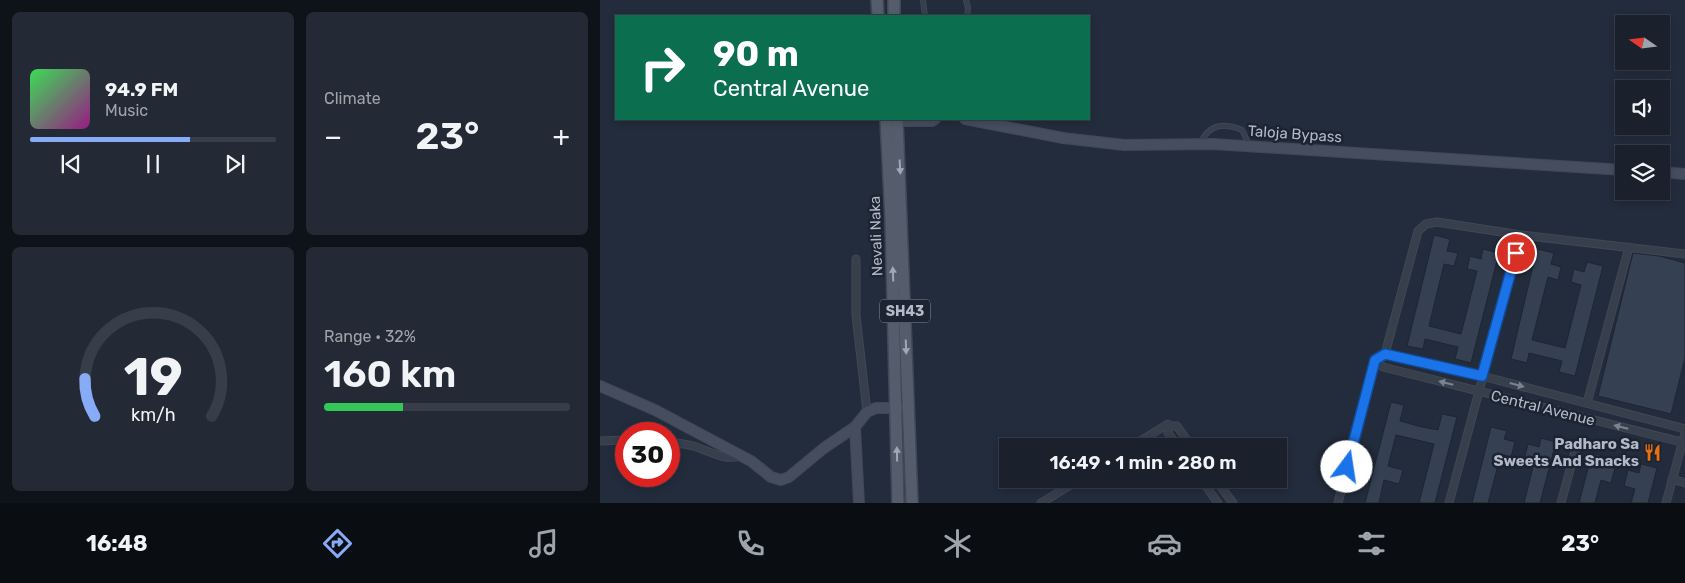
<!DOCTYPE html>
<meta charset="utf-8">
<style>
body{margin:0;font-family:Rubik,sans-serif;background:#232935;color:#f1f3f6;height:100vh;display:flex;flex-direction:column;font-size:19px;white-space:nowrap}
*{box-sizing:border-box;margin:0}
p{font-size:16px;color:#9fa3aa}
.icon{flex:none;width:28px;height:28px;fill:none;stroke:currentColor;stroke-width:2;stroke-linecap:round;stroke-linejoin:round}
.map{position:relative;flex:1;overflow:hidden}
.side{display:flex;flex-direction:column;gap:12px;padding:12px;background:#0e1219;width:600px}
.side>*{flex:none}
.top-card{position:absolute;left:15px;top:15px;width:475px;height:105px;border-radius:0px;box-shadow:0 2px 8px #0003,0 0 0 1px #383e49;background:#0b6e4f;color:#fff;overflow:hidden}
.needle{width:32px;rotate:284deg}
.tools{position:absolute;left:1015px;top:15px;display:grid;gap:10px}
.tools a{display:grid;place-items:center;width:55px;height:55px;border-radius:0px;background:#1a212d;box-shadow:0 2px 8px #0003,0 0 0 1px #383e49;font-size:25px}
.speed{position:absolute;left:15px;top:422px;display:flex;gap:10px;font-size:25px;font-weight:700;text-align:center}
.speed>*{display:grid;place-content:center;width:65px;height:65px;border-radius:50%;background:#1a212d;box-shadow:0 2px 8px #0003,0 0 0 1px #383e49;line-height:1}
.speed .limit{border:8px solid #d22;background:#fff;color:#111}
.pin{position:absolute;display:grid;place-items:center;width:42px;height:42px;color:#fff;margin:-21px;border:2px solid #fff;border-radius:50%;box-shadow:0 1px 5px #0007}
.me{position:absolute;width:55px;margin:-28px;rotate:14deg;stroke-linejoin:round;filter:drop-shadow(0 0 4px #0008)}
.turn{display:flex;align-items:center;gap:18px;height:105px;padding:0 15px;font-size:22px}
.turn .icon{width:65px;height:65px;stroke-width:2.5}
.turn b{display:block;font-size:35px;line-height:42px}
.big{font-size:38px;font-weight:600;line-height:1.1}
.side .widget{flex:1;display:flex;flex-direction:column;justify-content:center;gap:8px;min-width:0;padding:0 18px;border-radius:8px;background:#232935}
.side .dial{align-items:center;gap:0}
.dial svg{height:130px;overflow:visible;fill:none;stroke:#383e49;stroke-width:7;stroke-linecap:round;text-anchor:middle}
.dial text{fill:#f1f3f6;stroke:none}
.song{display:flex;align-items:center;gap:15px}
.cover{width:60px;height:60px;border-radius:8px;background:linear-gradient(135deg,hsl(130 70% 55%),hsl(310 70% 35%))}
.played{height:5px;border-radius:2px;background:linear-gradient(90deg,#88abf7 65%,#383e49 65%)}
.keys{display:flex;justify-content:space-around;direction:ltr}
.heat{display:flex;justify-content:space-between;align-items:center;font-size:28px;direction:ltr}
.charge{height:8px;border-radius:4px;background:linear-gradient(90deg,#34c759 32%,#383e49 0)}
.side .tiles{flex:1;display:grid;gap:12px;grid-template-columns:repeat(2,1fr)}
.trip{position:absolute;left:399px;top:438px;width:288px;height:50px;border-radius:0px;background:#1a212d;box-shadow:0 2px 8px #0003,0 0 0 1px #383e49;font-weight:600;line-height:50px;text-align:center}
.menu{display:flex;height:80px;justify-content:space-around;align-items:center;background:#0a0d12;color:#9fa3aa}
.menu .icon{width:35px;height:35px}
.menu .current{color:#88abf7}
.menu b{font-size:22px;color:#f1f3f6}
main{display:flex;flex:1;min-height:0}
.map>svg:first-child{display:block}
.building{fill:#354052;stroke:#1e2533}
.lines{fill:none;stroke-linecap:round;stroke-linejoin:round}
.lane-casing{stroke:#404755;stroke-width:6}
.street-casing{stroke:#404755;stroke-width:9}
.secondary-casing{stroke:#404755;stroke-width:12}
.primary-casing{stroke:#404755;stroke-width:14}
.lane{stroke:#373e4c;stroke-width:4}
.street{stroke:#373e4c;stroke-width:7}
.secondary{stroke:#454d5f;stroke-width:10}
.primary{stroke:#555d6c;stroke-width:11}
.oneway{fill:#a0a7b6}
.oneway2{fill:#7b8290}
.route-casing{stroke:#114b97;stroke-width:12}
.route{stroke:#1a73e8;stroke-width:9}
.labels{text-anchor:middle;stroke-width:5;stroke-linejoin:round;paint-order:stroke}
.shield{fill:#1c2331;stroke:#868c9b;stroke-width:1}
.shield-label{font-size:14px;font-weight:bold;fill:#b3b9c8}
.street-label{font-size:15px;fill:#b3b9c8;stroke:#1c2331}
.poi-label{font-size:15px;font-weight:bold;fill:#b3b9c8;stroke:#1c2331;text-anchor:end}
</style>
<main>
<section class="side">
<div class="tiles">
<div class="widget">
<div class="song"><i class="cover"></i><div><b>94.9 FM</b><p>Music</p></div></div>
<div class="played"></div>
<div class="keys"><svg class="icon" aria-label="previous" viewBox="0 0 24 24"><path d="M18 5L8 12l10 7zM5 5v14"/></svg><svg class="icon" aria-label="pause" viewBox="0 0 24 24"><path d="M8 5v14M16 5v14"/></svg><svg class="icon" aria-label="next" viewBox="0 0 24 24"><path d="M6 5l10 7-10 7zM19 5v14"/></svg></div>
</div>
<div class="widget"><p>Climate</p>
<div class="heat"><a>−</a><b class="big">23°</b><a>+</a></div>
</div>
<div class="widget dial"><svg viewBox="0 0 100 80">
<path d="M14 69A42 42 0 1 1 86 69"/>
<path d="M14 69A42 42 0 0 1 8 46" stroke="#88abf7"/>
<text x="50" y="56" font-size="32" font-weight="700">19</text>
<text x="50" y="72" font-size="11">km/h</text>
</svg></div>
<div class="widget"><p>Range · 32%</p><b class="big">160 km</b><div class="charge"></div></div>
</div>
</section>
<div class="map">
<svg width="1085" height="503" viewBox="0 0 1085 503">
<rect width="100%" height="100%" fill="#232c3c"/>
<g class="building">
<path d="M 834,235 L 850,239 L 847,251 L 858,253 L 854,266 L 844,264 L 829,326 L 861,334 L 877,271 L 867,269 L 870,256 L 881,259 L 883,249 L 899,253 L 871,363 L 855,359 L 858,347 L 825,339 L 823,349 L 807,346 Z"/>
<path d="M 937,249 L 954,253 L 951,264 L 961,267 L 958,280 L 948,277 L 932,340 L 965,348 L 981,285 L 971,282 L 974,269 L 984,272 L 987,262 L 1003,266 L 975,376 L 959,372 L 962,361 L 929,353 L 927,363 L 911,359 Z"/>
<path d="M 1033,253 L 1059,256 L 1085,263 L 1085,358 L 1071,414 L 998,396 Z"/>
<path d="M 791,402 L 804,405 L 800,421 L 822,427 L 838,430 L 842,414 L 857,417 L 835,503 L 819,503 L 834,444 L 796,435 L 788,466 L 803,470 L 799,484 L 784,480 L 779,503 L 765,503 Z"/>
<path d="M 891,427 L 907,431 L 904,439 L 915,442 L 911,457 L 901,454 L 888,503 L 872,503 Z"/>
<path d="M 941,438 L 956,442 L 940,503 L 924,503 L 934,463 L 924,460 L 928,444 L 939,447 Z"/>
<path d="M 992,453 L 1007,457 L 1005,465 L 1015,468 L 1011,483 L 1001,480 L 995,503 L 979,503 Z"/>
<path d="M 1041,464 L 1057,468 L 1048,503 L 1031,503 L 1035,489 L 1024,486 L 1028,470 L 1039,473 Z"/>
</g>
<g class="lines">
<defs>
<g id="lane">
<path d="M 323,0 L 325,16"/>
<path d="M 366,0 L 368,8 L 367,16"/>
<path d="M 601,142 C 610,123 625,123 642,130 L 649,144"/>
</g>
<g id="street">
<path d="M 256,259 L 256,315 L 267,412"/>
<path d="M 785,354 L 818,231 L 826,224 L 837,222 L 921,235 L 1085,254"/>
<path d="M 785,354 L 882,376 L 1085,429"/>
<path d="M 775,360 L 783,367 L 1085,443"/>
<path d="M 987,403 L 1029,247"/>
<path d="M 0,441 L 26,440"/>
<path d="M 69,442 C 77,443 86,444 93,446 C 110,451 123,461 141,456"/>
<path d="M 532,446 L 568,424 L 569,426"/>
<path d="M 577,446 L 568,433 L 569,426 L 577,426 L 591,446"/>
<path d="M 601,479 L 618,503"/>
<path d="M 615,479 L 633,503"/>
<path d="M 1072,479 L 1085,483"/>
<path d="M 441,503 L 480,479"/>
<path d="M 738,503 L 775,360"/>
<path d="M 849,503 L 921,235"/>
<path d="M 961,503 L 977,444"/>
<path d="M 1066,503 L 1085,433"/>
</g>
<g id="secondary">
<path d="M 365,119 L 463,138 L 524,145 L 613,144 L 1024,170"/>
<path d="M 289,121 L 332,121 L 335,119"/>
<path d="M 1061,172 L 1085,174"/>
<path d="M 0,386 L 55,410 L 151,461 L 171,477 L 181,480 L 189,477 L 224,448 L 255,427 L 267,412 L 276,408 L 302,408"/>
<path d="M 255,427 L 259,503"/>
</g>
<g id="primary">
<path d="M 277,0 L 278,16"/>
<path d="M 294,0 L 294,16"/>
<path d="M 286,119 L 291,219 L 298,503"/>
<path d="M 297,119 L 312,503"/>
</g>
</defs>
<use href="#lane" class="lane-casing"/>
<use href="#street" class="street-casing"/>
<use href="#secondary" class="secondary-casing"/>
<use href="#primary" class="primary-casing"/>
<use href="#lane" class="lane"/>
<use href="#street" class="street"/>
<use href="#secondary" class="secondary"/>
<use href="#primary" class="primary"/>
</g>
<defs><path id="oneway-solid" d="M-6-.8H1V-3.2L6.5 0L1 3.2V.8H-6Z" transform="scale(1.25)"/></defs>
<g class="oneway">
<use href="#oneway-solid" transform="translate(300 167) rotate(87)"/>
<use href="#oneway-solid" transform="translate(293 274) rotate(-92)"/>
<use href="#oneway-solid" transform="translate(306 347) rotate(88)"/>
<use href="#oneway-solid" transform="translate(297 454) rotate(-91)"/>
</g>
<g class="oneway2">
<use href="#oneway-solid" transform="translate(846 383) rotate(-166)"/>
<use href="#oneway-solid" transform="translate(917 385) rotate(15)"/>
<use href="#oneway-solid" transform="translate(1021 427) rotate(-166)"/>
</g>
<g class="lines">
<defs>
<path id="route" d="M 747,467 L 775,360 L 785,354 L 882,376 L 916,253"/>
</defs>
<use href="#route" class="route-casing"/>
<use href="#route" class="route"/>
</g>
<defs>
<symbol id="restaurant-bare" viewBox="-9 -9 18 18"><path d="M-5-6h1v4h1v-4h1v4h1v-4h1v5L-1.5 .5V6h-2V.5L-5-1ZM5-6V6H3V1.5H1.5Q1.5-4 5-6Z" fill="#e8710a" stroke="#1c2331" stroke-width="2.5" paint-order="stroke"/></symbol>
</defs>
<g fill-rule="evenodd">
<use href="#restaurant-bare" x="1040" y="440" width="25" height="25"/>
</g>
<g class="labels">
<rect class="shield" x="280" y="299.5" width="50" height="23" rx="4"/>
<g class="shield-label">
<text x="305" y="316">SH43</text>
</g>
<g class="street-label">
<text transform="translate(695 134) rotate(4)" y="5">Taloja Bypass</text>
<text transform="translate(276 236) rotate(-92)" y="5">Nevali Naka</text>
<text transform="translate(943 408) rotate(14)" y="5">Central Avenue</text>
</g>
<g class="poi-label">
<text x="1039" y="449">Padharo Sa<tspan x="1039" dy="17">Sweets And Snacks</tspan></text>
</g>
</g>
</svg>
<div class="tools">
<a><svg class="needle" viewBox="-14 -14 28 28"><path d="M0-13l5 13h-10z" fill="#e53935"/><path d="M0 13l5-13h-10z" fill="#9fa3aa"/></svg></a>
<a><svg class="icon" aria-label="sound" viewBox="0 0 24 24"><path d="M4 9h4l5-4v14l-5-4H4zM17 9q2 3 0 6"/></svg></a>
<a><svg class="icon" aria-label="layers" viewBox="0 0 24 24"><path d="M12 4l9 5-9 5-9-5zM3 14l9 5 9-5"/></svg></a>
</div>
<div class="speed"><div class="limit">30</div></div>
<div class="pin" style="left:916px;top:253px;background:#d93025"><svg class="icon" aria-label="arrive" viewBox="0 0 24 24"><path d="M6 21V4h12l-3 4 3 4H6"/></svg></div>
<svg class="me" style="left:747px;top:467px" viewBox="-20 -20 40 40"><circle r="19" fill="#fff"/><path d="M0-13L10 11 0 6-10 11z" fill="#1a73e8"/></svg>
<div class="trip">16:49 · 1 min · 280 m</div>
<div class="top-card">
<div class="turn"><svg class="icon" aria-label="right" viewBox="0 0 24 24"><path d="M7 20v-9h11M14 6l5 5-5 5"/></svg><div><b>90 m</b>Central Avenue</div></div>
</div>
</div>
</main>
<nav class="menu">
<b>16:48</b>
<svg class="icon current" aria-label="directions" viewBox="0 0 24 24"><path d="M12 3l9 9-9 9-9-9zM9 14v-3h6M13 9l2 2-2 2"/></svg>
<svg class="icon" aria-label="music" viewBox="0 0 24 24"><path d="M9 18V5l10-2v13"/><circle cx="6" cy="18" r="3"/><circle cx="16" cy="16" r="3"/></svg>
<svg class="icon" aria-label="phone" viewBox="0 0 24 24"><path d="M5 4h4l2 5-3 2q2 4 5 5l2-3 5 2v4C11 20 4 13 5 4z"/></svg>
<svg class="icon" aria-label="climate" viewBox="0 0 24 24"><path d="M12 3v18M4 7l16 10M4 17L20 7"/></svg>
<svg class="icon" aria-label="car" viewBox="0 0 24 24"><path d="M5 17H2v-5l4-1 3-4h7l3 4 3 1v5h-3M9 17h6M6 11h13"/><circle cx="7" cy="17" r="2"/><circle cx="17" cy="17" r="2"/></svg>
<svg class="icon" aria-label="filters" viewBox="0 0 24 24"><path d="M4 7h16M4 17h16"/><circle cx="9" cy="7" r="2"/><circle cx="15" cy="17" r="2"/></svg>
<b>23°</b>
</nav>
